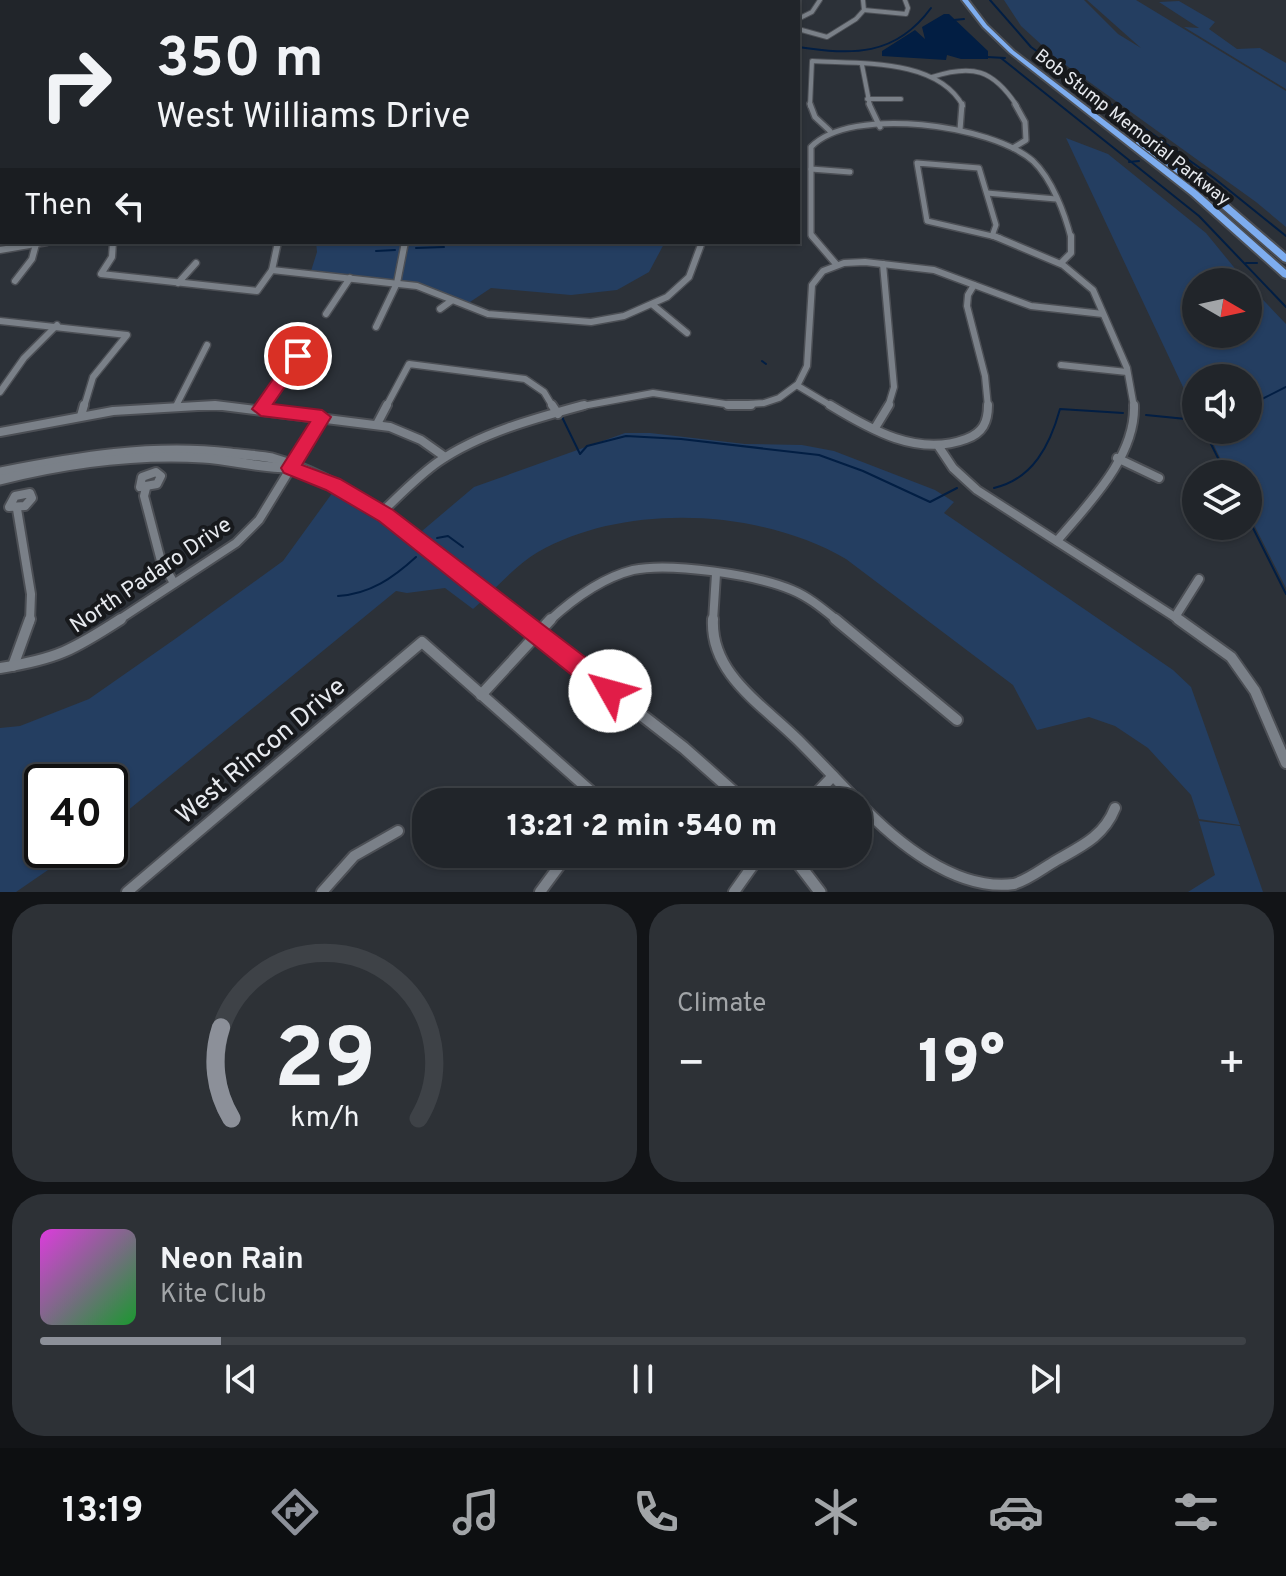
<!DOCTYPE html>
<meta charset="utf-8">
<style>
body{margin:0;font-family:Overpass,sans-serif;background:#2d3136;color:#f1f3f6;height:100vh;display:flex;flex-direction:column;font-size:30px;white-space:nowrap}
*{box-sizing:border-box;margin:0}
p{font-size:26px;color:#a2a5a8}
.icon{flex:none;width:44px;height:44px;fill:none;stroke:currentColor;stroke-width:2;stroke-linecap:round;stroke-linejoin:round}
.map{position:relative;height:892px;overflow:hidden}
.panel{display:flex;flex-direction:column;gap:12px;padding:12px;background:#121417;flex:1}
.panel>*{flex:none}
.hud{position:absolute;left:0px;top:0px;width:800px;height:244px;box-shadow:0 2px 6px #0004,0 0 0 2px #3e4247;background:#21252a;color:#f1f3f6;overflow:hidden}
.needle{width:52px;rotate:99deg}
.buttons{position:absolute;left:1182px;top:268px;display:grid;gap:16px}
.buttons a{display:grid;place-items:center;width:80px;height:80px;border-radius:50%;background:#21252a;box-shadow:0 2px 6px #0004,0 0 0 2px #3e4247;font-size:40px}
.speed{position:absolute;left:24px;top:764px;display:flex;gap:16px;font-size:40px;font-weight:700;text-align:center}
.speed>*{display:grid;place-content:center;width:104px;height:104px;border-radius:50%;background:#21252a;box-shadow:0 2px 6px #0004,0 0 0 2px #3e4247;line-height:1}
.speed .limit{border:4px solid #111;border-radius:12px;background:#fff;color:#111}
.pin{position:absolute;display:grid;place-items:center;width:68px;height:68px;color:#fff;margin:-34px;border:4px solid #fff;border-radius:50%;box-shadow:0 2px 8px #0007}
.me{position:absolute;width:88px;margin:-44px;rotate:308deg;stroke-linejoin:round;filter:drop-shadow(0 0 6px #0008)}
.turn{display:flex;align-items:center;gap:28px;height:168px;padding:0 24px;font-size:36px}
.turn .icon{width:104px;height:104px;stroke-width:2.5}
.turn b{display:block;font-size:56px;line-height:68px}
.then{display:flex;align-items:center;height:76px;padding:0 24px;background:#0003;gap:16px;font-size:30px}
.big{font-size:60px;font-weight:800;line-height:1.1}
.panel .card{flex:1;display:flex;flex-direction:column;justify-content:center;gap:12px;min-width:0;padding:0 28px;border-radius:32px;background:#2d3136}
.panel .dial{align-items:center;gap:0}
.dial svg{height:208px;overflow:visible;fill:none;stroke:#3e4247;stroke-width:7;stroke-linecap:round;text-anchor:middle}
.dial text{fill:#f1f3f6;stroke:none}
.song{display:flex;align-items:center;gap:24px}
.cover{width:96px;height:96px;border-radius:12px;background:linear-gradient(135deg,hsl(300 70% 55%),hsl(130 70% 35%))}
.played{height:8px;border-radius:4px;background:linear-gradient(90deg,#8c9099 15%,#3e4247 15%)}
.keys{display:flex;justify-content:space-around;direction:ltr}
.heat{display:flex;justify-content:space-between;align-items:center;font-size:44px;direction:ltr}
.panel .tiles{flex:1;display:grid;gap:12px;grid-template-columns:1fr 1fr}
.card:last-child{grid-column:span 2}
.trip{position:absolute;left:412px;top:788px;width:460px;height:80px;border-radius:32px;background:#21252a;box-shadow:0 2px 6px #0004,0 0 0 2px #3e4247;font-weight:800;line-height:80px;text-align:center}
.dock{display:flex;height:128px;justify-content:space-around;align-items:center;background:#0d0f11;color:#a2a5a8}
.dock .icon{width:56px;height:56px}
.dock .active{color:#8c9099}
.dock b{font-size:36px;color:#f1f3f6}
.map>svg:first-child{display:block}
.green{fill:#243e61}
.water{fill:#021e43}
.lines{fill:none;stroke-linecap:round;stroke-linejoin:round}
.stream{stroke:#021e43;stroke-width:2}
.minor-far4-casing{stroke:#4c4f55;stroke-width:6}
.minor-far3-casing{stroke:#4c4f55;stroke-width:8}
.minor-far2-casing{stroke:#4c4f55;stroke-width:9}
.minor-far1-casing{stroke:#4c4f55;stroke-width:12}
.minor-casing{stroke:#4c4f55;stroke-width:14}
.tertiary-far1-casing{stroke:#4c4f55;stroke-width:13}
.tertiary-casing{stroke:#4c4f55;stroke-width:15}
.motorway-casing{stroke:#4c4f55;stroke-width:4}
.minor-far4{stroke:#7a8088;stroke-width:4}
.minor-far3{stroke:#7a8088;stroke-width:5}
.minor-far2{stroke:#7a8088;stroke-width:6}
.minor-far1{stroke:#7a8088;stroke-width:8}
.minor{stroke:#7a8088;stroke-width:10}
.tertiary-far1{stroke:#7a8088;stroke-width:9}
.tertiary{stroke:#7a8088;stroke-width:11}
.motorway{fill:#7eadef;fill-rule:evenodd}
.route{fill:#e11d48;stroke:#92132f;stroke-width:2}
.labels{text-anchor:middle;stroke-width:8;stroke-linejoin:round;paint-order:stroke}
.far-street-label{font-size:18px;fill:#e7eaef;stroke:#17191c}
.street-label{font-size:22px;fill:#e7eaef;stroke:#17191c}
.near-street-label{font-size:26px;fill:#e7eaef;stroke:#17191c}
</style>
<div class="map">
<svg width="1286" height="892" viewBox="0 0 1286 892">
<rect width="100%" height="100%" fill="#2c3138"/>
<g class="green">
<path d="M 233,0 L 684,0 L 228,2 Z"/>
<path d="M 1004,0 L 1084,0 L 1118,34 L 1141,48 L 1087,0 L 1136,0 L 1286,91 L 1286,227 L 1256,202 L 1056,58 L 1021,26 Z"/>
<path d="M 1179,1 L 1215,22 L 1209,29 L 1237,49 L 1260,48 L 1286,63 L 1286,89 L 1184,27 L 1199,28 L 1159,2 Z"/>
<path d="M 1066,138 L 1108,154 L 1206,233 L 1246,282 L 1196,282 L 1196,334 L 1248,334 L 1248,284 L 1286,324 L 1286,588 L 1248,513 L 1248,474 L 1228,474 L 1208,433 L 1208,430 L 1248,430 L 1248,378 L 1196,378 L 1196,408 L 1191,404 Z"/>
<path d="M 316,242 L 665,242 L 649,272 L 617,290 L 571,295 L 491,288 L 467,304 L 419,283 L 311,271 L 317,252 Z"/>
<path d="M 625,433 L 650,433 L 745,444 L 802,445 L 834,451 L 935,490 L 954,502 L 944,513 L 1173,670 L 1191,687 L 1240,825 L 1199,819 L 1191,795 L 1148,748 L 1115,726 L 1089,717 L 1037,730 L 1013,685 L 846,559 C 761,509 626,502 538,552 C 514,566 494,591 473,609 L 445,588 L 407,593 L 396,591 L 110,825 L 110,782 L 42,782 L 42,850 L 77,850 L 16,892 L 0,892 L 0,728 L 20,726 L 89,699 L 175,639 L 283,561 L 333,492 L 363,507 L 409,542 L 474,487 Z"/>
<path d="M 1199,821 L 1240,826 L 1263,892 L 1188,892 L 1215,875 Z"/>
</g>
<path class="water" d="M 944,14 L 949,14 L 988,51 L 988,59 L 961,59 L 947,55 L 946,60 L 882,56 L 882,51 L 915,30 L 925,39 L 922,27 Z"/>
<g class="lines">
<g class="stream">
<path d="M 990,0 L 1031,47 L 1214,178 L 1286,236"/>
<path d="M 954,20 L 964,19"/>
<path d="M 798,47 C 852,55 895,57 931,8"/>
<path d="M 987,57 L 1005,58"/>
<path d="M 1001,58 L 1199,216 L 1286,307"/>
<path d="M 1175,157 L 1183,157"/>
<path d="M 1129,162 L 1139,161"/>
<path d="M 416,248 L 444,247"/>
<path d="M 376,251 L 395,250"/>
<path d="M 1246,263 L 1257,263"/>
<path d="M 762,361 L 766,364"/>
<path d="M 1248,410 L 1252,404 L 1286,387"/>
<path d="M 1146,415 L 1196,420"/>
<path d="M 562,417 L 580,454 L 587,446 L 626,436 L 681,439 L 819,455 L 863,471 L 930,502 L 957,488"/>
<path d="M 1204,430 L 1226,474"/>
<path d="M 994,488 C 1033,479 1050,445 1060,409 L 1123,413"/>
<path d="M 1248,518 L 1286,594"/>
<path d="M 437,538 L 448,536 L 463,547"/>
<path d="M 338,596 C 370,594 393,578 416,557"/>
</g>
<defs>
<g id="minor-far4">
<path d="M 203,0 L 206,2"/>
<path d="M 45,2 L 48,0"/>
<path d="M 709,2 L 714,0"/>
<path d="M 864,10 L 906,14 L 908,8 L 905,0"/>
<path d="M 798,19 L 812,12 L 820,0"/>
<path d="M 798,29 L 827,37 L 856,19 L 864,10 L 863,0"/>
<path d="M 862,65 L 870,106"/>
<path d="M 932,77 C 972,64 993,69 1017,106"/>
<path d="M 867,99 L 901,99"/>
<path d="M 810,106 L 812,61 C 859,64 937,58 963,106"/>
</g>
<g id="minor-far3">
<path d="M 810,104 L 815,117 L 830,131"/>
<path d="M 869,104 L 880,127"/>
<path d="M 960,130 L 962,104"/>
<path d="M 1013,148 L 1026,140 L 1025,122 L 1015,104"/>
<path d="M 917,163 L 979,168 L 996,225 L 992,236 L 927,221 Z"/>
<path d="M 811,169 L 850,172"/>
<path d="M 987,193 L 1056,199"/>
<path d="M 992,236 L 1000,238"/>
<path d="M 814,238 L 811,235 L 811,147 C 851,105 992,125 1033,161 C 1052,179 1065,214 1071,238"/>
</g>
<g id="minor-far2">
<path d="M 812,236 L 836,264"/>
<path d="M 994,236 L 1063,265 L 1093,290 L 1127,368 L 1134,407"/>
<path d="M 113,242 L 112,257 L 101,274 L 257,291 L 272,270 L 278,242"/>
<path d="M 0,250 L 47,242"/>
<path d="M 1061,263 L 1071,253 L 1071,236"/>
<path d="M 883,264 L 894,387 L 888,407"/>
<path d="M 272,270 L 417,286 L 488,314 L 591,322 L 624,316 L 667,297 L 689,277 L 702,242"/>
<path d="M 15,281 L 32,259 L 36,244"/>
<path d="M 178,283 L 196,263"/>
<path d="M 974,285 L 968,295 L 967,306 L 985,376 L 988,407"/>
<path d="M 653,305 L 687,333"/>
<path d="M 440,309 L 451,301"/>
<path d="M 326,314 L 350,278"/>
<path d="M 0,321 L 127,335 L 93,377 L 84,407"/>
<path d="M 376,327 L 397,283 L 405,242"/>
<path d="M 1061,365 L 1127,372"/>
<path d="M 798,386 L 833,407"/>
<path d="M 0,392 L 24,358 L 57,325"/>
<path d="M 176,406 L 207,345"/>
<path d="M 183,407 L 230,407"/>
<path d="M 262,407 L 298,356"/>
<path d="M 386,407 L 409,364 L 525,379 L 544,392 L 553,407"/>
<path d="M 577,407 L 653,393 L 732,405 L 764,403 L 779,398 L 798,384 L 807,366 L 812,285 L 823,271 L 844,263 L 865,262 L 934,270 L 1031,306 L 1103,314"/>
</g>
<g id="minor-far1">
<path d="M 552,405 L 558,414"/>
<path d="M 728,405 L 751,405"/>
<path d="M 830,405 C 871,430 918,457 966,439 C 983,433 988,422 988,405"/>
<path d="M 261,409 L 264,405"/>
<path d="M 81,416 L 84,405"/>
<path d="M 377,424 L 387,405"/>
<path d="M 875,428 L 889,405"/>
<path d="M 0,432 L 113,411 L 215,405 L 390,427 L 421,440 L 445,457"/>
<path d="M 939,447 L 953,468 L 977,490 L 1181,621"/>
<path d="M 1117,458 L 1159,478"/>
<path d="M 156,472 L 161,476 L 157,484 L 140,487 L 142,477 Z"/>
<path d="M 146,488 L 144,496 L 161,561 L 174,583"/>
<path d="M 30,493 L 32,498 L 25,506 L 9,507 L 15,496 Z"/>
<path d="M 17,509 L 31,594 L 30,621"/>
<path d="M 382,512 C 400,495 418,476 438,462 C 480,433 536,418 584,405"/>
<path d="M 1057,541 C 1088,504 1136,457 1134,405"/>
<path d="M 1175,617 L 1199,579"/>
<path d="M 117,621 L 236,543 L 259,520 L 322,417"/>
<path d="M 549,621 C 573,599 601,578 633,570 C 670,562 757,575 792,590 C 809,597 823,609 838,621"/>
<path d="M 713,621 L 716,574"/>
</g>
<g id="minor">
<path d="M 713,619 C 710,674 763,705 798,740 C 818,760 838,781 858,802"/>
<path d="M 835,619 L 957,720"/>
<path d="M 1178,619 L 1231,657 L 1255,691 L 1286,763"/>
<path d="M 13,666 L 30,619"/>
<path d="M 0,668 C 57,659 73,650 121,619"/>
<path d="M 481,695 L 551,619"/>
<path d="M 808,802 L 833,776"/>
<path d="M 858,802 C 894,840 955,892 1014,884 C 1030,879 1043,868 1057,860 C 1082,846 1104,836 1115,808"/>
<path d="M 127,892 L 422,642 L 603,802"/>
<path d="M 322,892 L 354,856 L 398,831"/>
<path d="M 540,892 L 568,854"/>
<path d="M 734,892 L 761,854"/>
</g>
<g id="tertiary-far1">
<path d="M 0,472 C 77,457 151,444 230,453 C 243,455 259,455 272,458 C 364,484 447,563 521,621"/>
<path d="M 0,480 C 67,463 134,454 203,458 C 232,460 260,468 289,468"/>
</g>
<g id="tertiary">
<path d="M 518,619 L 684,748 L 745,802"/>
<path d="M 791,854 L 820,892"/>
</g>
<g id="motorway">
<path d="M 962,0 L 968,0 L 987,25 L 1014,51 L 1197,191 L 1286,270 L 1286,278 L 1283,277 L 1191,195 L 1010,53 L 983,27 Z"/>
<path d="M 1136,139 L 1142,139 L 1220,197 L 1286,254 L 1286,262 L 1283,261 L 1214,201 L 1136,143 Z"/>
</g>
</defs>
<use href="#minor-far4" class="minor-far4-casing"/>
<use href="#minor-far3" class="minor-far3-casing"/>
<use href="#minor-far2" class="minor-far2-casing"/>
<use href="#minor-far1" class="minor-far1-casing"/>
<use href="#minor" class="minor-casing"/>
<use href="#tertiary-far1" class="tertiary-far1-casing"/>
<use href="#tertiary" class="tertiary-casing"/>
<use href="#motorway" class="motorway-casing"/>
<use href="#minor-far4" class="minor-far4"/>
<use href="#minor-far3" class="minor-far3"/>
<use href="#minor-far2" class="minor-far2"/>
<use href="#minor-far1" class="minor-far1"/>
<use href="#minor" class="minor"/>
<use href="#tertiary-far1" class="tertiary-far1"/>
<use href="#tertiary" class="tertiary"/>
<use href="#motorway" class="motorway"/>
</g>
<path class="route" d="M 298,351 L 306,356 L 273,404 L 322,410 L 331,417 L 302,465 L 340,479 L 393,510 L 619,683 L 622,691 L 619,699 L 610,702 L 602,699 L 379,521 L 326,490 L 284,473 L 281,468 L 310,422 L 261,416 L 252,409 L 292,352 Z"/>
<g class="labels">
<g class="far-street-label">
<text transform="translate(1133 127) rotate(38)" y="6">Bob Stump Memorial Parkway</text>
</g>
<g class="street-label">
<text transform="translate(150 574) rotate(-34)" y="8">North Padaro Drive</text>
</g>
<g class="near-street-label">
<text transform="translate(260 750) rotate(-40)" y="9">West Rincon Drive</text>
</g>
</g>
</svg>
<div class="buttons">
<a><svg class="needle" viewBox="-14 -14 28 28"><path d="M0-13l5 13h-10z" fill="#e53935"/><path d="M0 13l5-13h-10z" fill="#a2a5a8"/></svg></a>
<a><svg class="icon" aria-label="sound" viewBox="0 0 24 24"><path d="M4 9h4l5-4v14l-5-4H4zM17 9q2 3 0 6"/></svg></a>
<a><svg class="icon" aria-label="layers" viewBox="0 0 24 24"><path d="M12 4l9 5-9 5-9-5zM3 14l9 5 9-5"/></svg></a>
</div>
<div class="speed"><div class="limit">40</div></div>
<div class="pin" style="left:298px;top:356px;background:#d93025"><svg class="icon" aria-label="arrive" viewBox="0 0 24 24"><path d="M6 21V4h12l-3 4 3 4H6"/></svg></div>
<svg class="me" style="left:610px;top:691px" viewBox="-20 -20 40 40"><circle r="19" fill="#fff"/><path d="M0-13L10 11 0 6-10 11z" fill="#e11d48"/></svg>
<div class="trip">13:21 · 2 min · 540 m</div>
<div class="hud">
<div class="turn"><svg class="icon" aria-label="right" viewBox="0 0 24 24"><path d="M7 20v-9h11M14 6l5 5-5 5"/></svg><div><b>350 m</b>West Williams Drive</div></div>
<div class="then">Then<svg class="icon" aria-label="left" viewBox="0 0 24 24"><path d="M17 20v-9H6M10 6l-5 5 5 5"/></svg></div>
</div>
</div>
<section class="panel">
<div class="tiles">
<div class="card dial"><svg viewBox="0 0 100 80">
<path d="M14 69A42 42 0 1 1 86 69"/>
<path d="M14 69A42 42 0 0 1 10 34" stroke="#8c9099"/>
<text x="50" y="56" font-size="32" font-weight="700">29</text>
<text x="50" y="72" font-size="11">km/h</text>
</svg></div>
<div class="card"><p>Climate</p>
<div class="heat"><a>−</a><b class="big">19°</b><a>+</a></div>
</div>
<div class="card">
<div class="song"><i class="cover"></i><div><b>Neon Rain</b><p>Kite Club</p></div></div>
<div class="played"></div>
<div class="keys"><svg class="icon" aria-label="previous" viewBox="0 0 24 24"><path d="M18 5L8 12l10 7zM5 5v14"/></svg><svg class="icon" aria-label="pause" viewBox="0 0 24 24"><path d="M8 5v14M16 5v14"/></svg><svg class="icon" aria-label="next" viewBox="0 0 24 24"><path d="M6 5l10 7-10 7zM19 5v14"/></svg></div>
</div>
</div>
</section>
<nav class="dock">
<b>13:19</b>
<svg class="icon active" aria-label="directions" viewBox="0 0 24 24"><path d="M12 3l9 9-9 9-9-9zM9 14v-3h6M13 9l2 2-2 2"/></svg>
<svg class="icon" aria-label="music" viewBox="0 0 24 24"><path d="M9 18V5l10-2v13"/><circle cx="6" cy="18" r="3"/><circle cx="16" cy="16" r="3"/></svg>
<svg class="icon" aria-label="phone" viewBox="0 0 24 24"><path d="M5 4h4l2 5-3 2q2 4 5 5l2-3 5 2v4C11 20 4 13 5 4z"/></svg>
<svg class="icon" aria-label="climate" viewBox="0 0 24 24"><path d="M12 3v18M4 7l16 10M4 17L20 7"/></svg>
<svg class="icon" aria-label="car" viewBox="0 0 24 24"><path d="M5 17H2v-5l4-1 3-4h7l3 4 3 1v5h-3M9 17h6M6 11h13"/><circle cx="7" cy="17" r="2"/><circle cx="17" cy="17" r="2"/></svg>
<svg class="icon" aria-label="filters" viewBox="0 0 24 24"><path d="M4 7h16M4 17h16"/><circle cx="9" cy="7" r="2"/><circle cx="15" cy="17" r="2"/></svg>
</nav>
